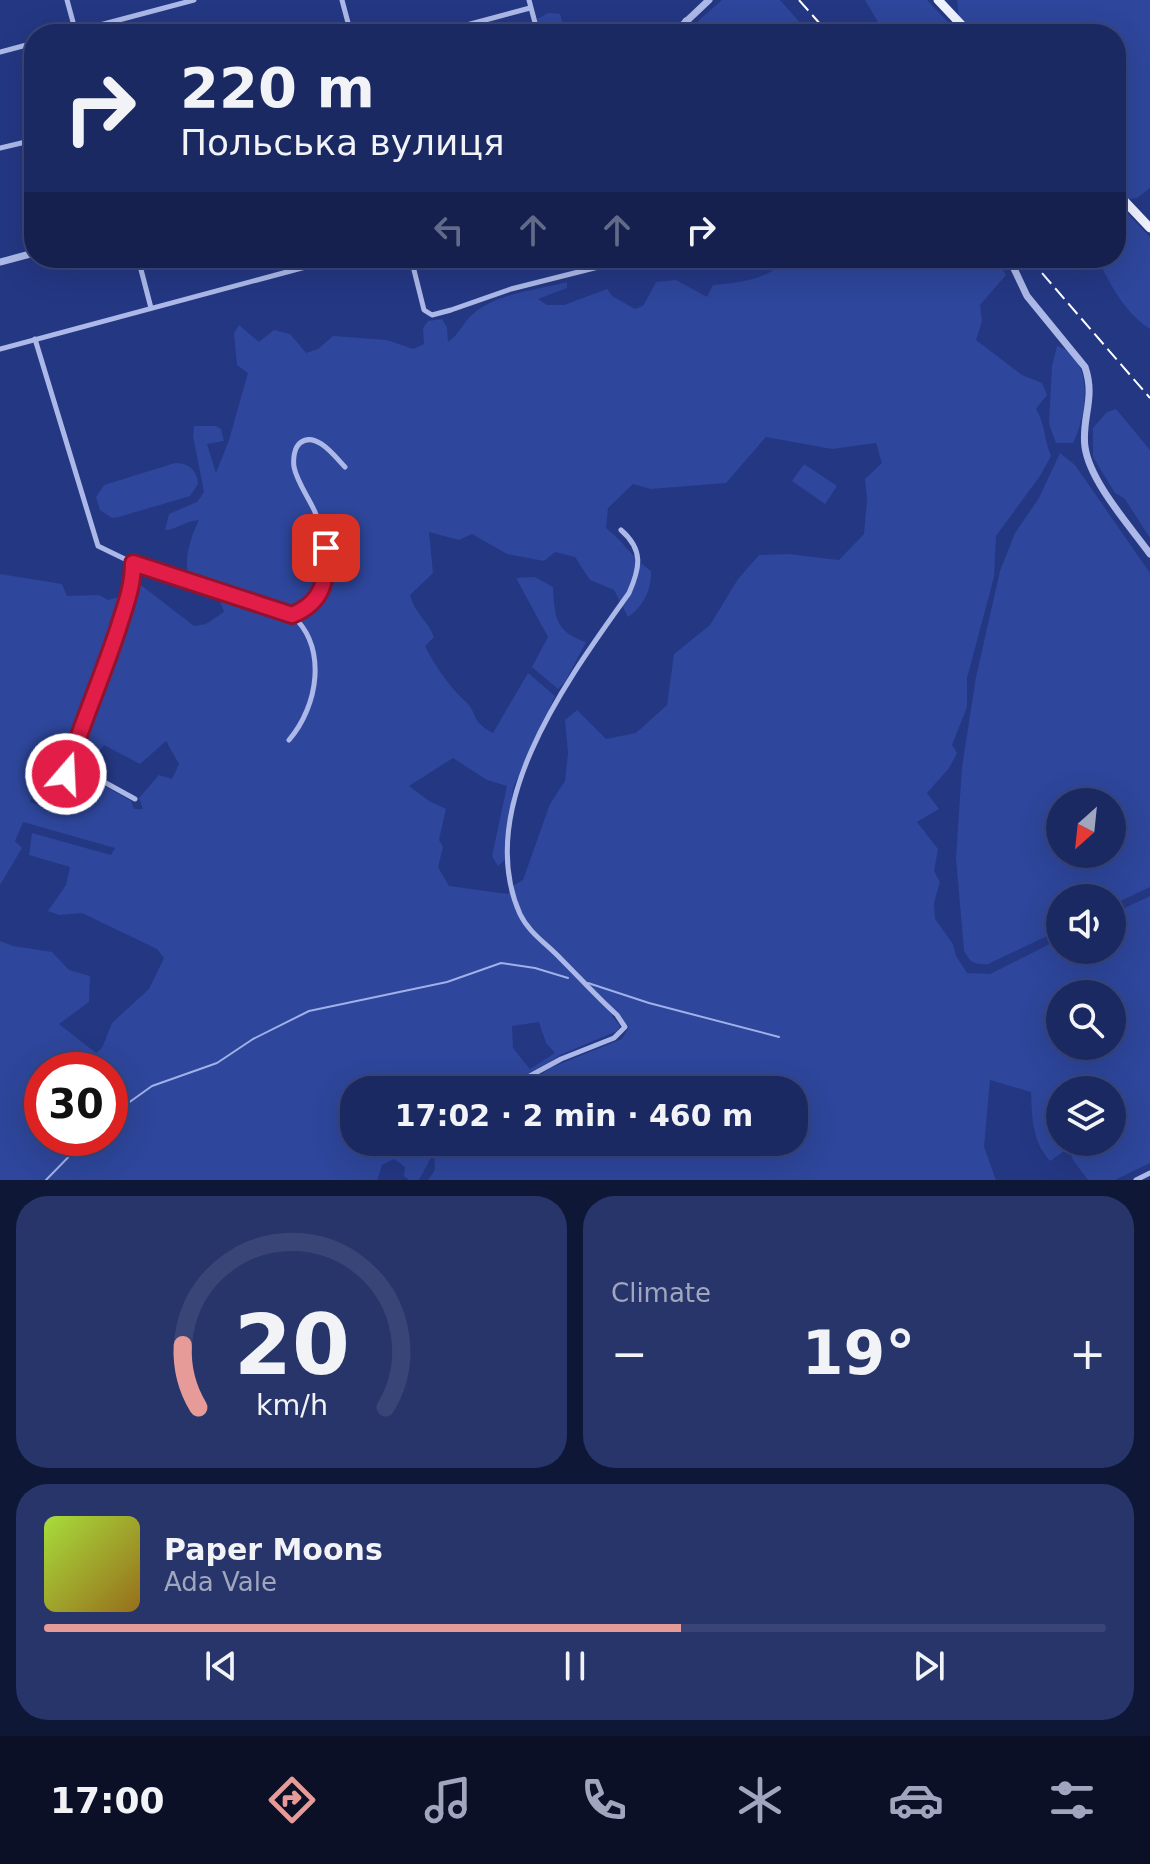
<!DOCTYPE html>
<meta charset="utf-8">
<style>
body{margin:0;font-family:"DejaVu Sans",sans-serif;background:#28356b;color:#f1f3f6;height:100vh;display:flex;flex-direction:column;font-size:30px;white-space:nowrap}
*{box-sizing:border-box;margin:0}
p{font-size:26px;color:#a0a6be}
.icon{flex:none;width:44px;height:44px;fill:none;stroke:currentColor;stroke-width:2;stroke-linecap:round;stroke-linejoin:round}
.map{position:relative;height:1180px;overflow:hidden}
.side{display:flex;flex-direction:column;gap:16px;padding:16px;background:#0f1736;flex:1}
.side>*{flex:none}
.guide{position:absolute;left:24px;top:24px;width:1102px;height:244px;border-radius:32px;box-shadow:0 8px 32px #0002,0 0 0 2px #394577;background:#1b2962;color:#f1f3f6;overflow:hidden}
.needle{width:52px;rotate:207deg}
.tools{position:absolute;left:1046px;top:788px;display:grid;gap:16px}
.tools a{display:grid;place-items:center;width:80px;height:80px;border-radius:50%;background:#1b2962;box-shadow:0 8px 32px #0002,0 0 0 2px #394577;font-size:40px}
.speed{position:absolute;left:24px;top:1052px;display:flex;gap:16px;font-size:40px;font-weight:700;text-align:center}
.speed>*{display:grid;place-content:center;width:104px;height:104px;border-radius:50%;background:#1b2962;box-shadow:0 8px 32px #0002,0 0 0 2px #394577;line-height:1}
.speed .limit{border:12px solid #d22;background:#fff;color:#111}
.pin{position:absolute;display:grid;place-items:center;width:68px;height:68px;color:#fff;margin:-34px;border-radius:16px;box-shadow:0 4px 12px #0006}
.me{position:absolute;width:88px;margin:-44px;rotate:19deg;stroke-linejoin:round;filter:drop-shadow(0 0 6px #0008)}
.turn{display:flex;align-items:center;gap:28px;height:168px;padding:0 24px;font-size:36px}
.turn .icon{width:104px;height:104px;stroke-width:2.5}
.turn b{display:block;font-size:56px;line-height:68px}
.lanes{display:flex;align-items:center;height:76px;padding:0 24px;background:#0003;justify-content:center;gap:40px;direction:ltr}
.lanes .off{opacity:.35}
.big{font-size:60px;font-weight:700;line-height:1.1}
.side .tile{flex:1;display:flex;flex-direction:column;justify-content:center;gap:12px;min-width:0;padding:0 28px;border-radius:32px;background:#28356b}
.side .dial{align-items:center;gap:0}
.dial svg{height:208px;overflow:visible;fill:none;stroke:#394577;stroke-width:7;stroke-linecap:round;text-anchor:middle}
.dial text{fill:#f1f3f6;stroke:none}
.song{display:flex;align-items:center;gap:24px}
.cover{width:96px;height:96px;border-radius:12px;background:linear-gradient(135deg,hsl(80 70% 55%),hsl(40 70% 35%))}
.played{height:8px;border-radius:4px;background:linear-gradient(90deg,#e69b98 60%,#394577 60%)}
.keys{display:flex;justify-content:space-around;direction:ltr}
.heat{display:flex;justify-content:space-between;align-items:center;font-size:44px;direction:ltr}
.side .tiles{flex:1;display:grid;gap:16px;grid-template-columns:1fr 1fr}
.tile:last-child{grid-column:span 2}
.trip{position:absolute;left:340px;top:1076px;width:468px;height:80px;border-radius:32px;background:#1b2962;box-shadow:0 8px 32px #0002,0 0 0 2px #394577;font-weight:700;line-height:80px;text-align:center}
.tabs{display:flex;height:128px;justify-content:space-around;align-items:center;background:#0b1027;color:#a0a6be}
.tabs .icon{width:56px;height:56px}
.tabs .current{color:#e69b98}
.tabs b{font-size:36px;color:#f1f3f6}
.map>svg:first-child{display:block}
.green{fill:#2e469b;fill-rule:evenodd}
.lines{fill:none;stroke-linecap:round;stroke-linejoin:round}
.stream{stroke:#a0b1e9;stroke-width:2}
.minor{stroke:#acb9e8;stroke-width:5}
.tertiary{stroke:#acb9e8;stroke-width:7}
.primary{stroke:#eef1fe;stroke-width:9}
.rail{stroke:#fff;stroke-width:2;stroke-dasharray:14 6;stroke-linecap:butt}
.route-casing{stroke:#92132f;stroke-width:20}
.route{stroke:#e11d48;stroke-width:14}
</style>
<div class="map">
<svg width="1150" height="1180" viewBox="0 0 1150 1180">
<rect width="100%" height="100%" fill="#243783"/>
<g class="green">
<path d="M 722,0 L 780,0 L 810,34 L 702,34 L 697,26 L 698,21 Z"/>
<path d="M 865,0 L 927,0 L 959,34 L 885,34 Z"/>
<path d="M 957,0 L 1150,0 L 1150,188 L 1137,198 L 1129,199 L 1116,184 L 1116,34 L 975,34 L 959,18 Z"/>
<path d="M 548,13 L 560,14 L 566,34 L 540,34 L 537,19 Z"/>
<path d="M 1116,201 L 1150,237 L 1150,329 C 1125,313 1110,284 1097,258 L 1116,258 Z"/>
<path d="M 783,258 L 884,258 L 887,267 L 898,265 L 897,258 L 925,258 L 926,267 L 938,270 L 940,258 L 995,258 L 1006,275 L 980,305 L 982,321 L 976,340 L 1022,375 L 1042,383 L 1047,395 L 1036,409 C 1045,423 1044,440 1051,456 L 1040,476 L 996,536 L 994,577 L 967,678 L 967,707 L 952,745 L 957,753 L 949,768 L 927,793 L 939,809 L 917,822 L 938,849 L 934,871 L 940,882 L 934,903 L 935,919 L 953,944 L 956,956 L 967,973 L 990,974 L 1060,939 L 1060,950 L 1112,950 L 1112,914 L 1150,896 L 1150,1163 L 1115,1180 L 1088,1180 L 1073,1160 L 1069,1148 L 1050,1161 C 1032,1141 1032,1118 1031,1092 L 990,1080 L 984,1147 L 996,1180 L 428,1180 L 435,1170 L 434,1152 L 419,1180 L 409,1180 L 404,1176 L 405,1167 L 394,1159 L 382,1165 L 377,1180 L 0,1180 L 0,941 L 13,946 L 52,952 L 69,970 L 90,976 L 89,1002 L 59,1024 L 96,1053 L 102,1048 L 112,1023 L 149,989 L 164,958 L 157,949 L 82,913 L 59,915 L 48,911 L 66,885 L 70,867 L 29,855 L 32,833 L 111,855 L 115,848 L 23,822 L 15,841 L 22,848 L 0,885 L 0,574 L 62,584 L 67,596 L 99,595 L 108,600 L 126,595 L 101,673 L 90,692 L 63,774 L 39,780 L 30,802 L 58,812 L 84,775 L 131,801 L 134,809 L 143,809 L 139,798 L 159,775 L 172,779 L 179,764 L 166,741 L 140,764 L 104,745 L 87,767 L 77,770 L 71,768 L 110,668 L 137,582 L 194,626 L 206,624 L 224,612 L 220,601 C 213,597 203,594 197,588 C 178,572 190,538 199,520 C 185,521 173,531 165,530 L 169,514 L 197,502 L 204,492 L 193,436 L 194,426 L 216,426 L 221,429 L 224,441 L 207,444 L 216,473 L 229,440 L 248,373 L 237,365 L 234,333 L 239,325 L 259,342 L 274,330 L 290,334 L 306,353 L 318,349 L 333,336 L 387,340 L 413,349 L 424,344 L 423,328 L 428,321 L 442,319 L 447,327 L 448,342 C 459,335 463,322 473,314 C 496,293 537,290 567,282 L 567,288 L 538,299 L 547,305 L 564,305 L 607,289 L 612,296 L 635,309 L 643,306 L 656,282 L 676,280 L 707,297 L 713,285 C 733,284 776,279 783,258 ZM 766,437 L 832,449 L 876,443 L 882,463 L 865,479 L 867,499 L 864,534 L 839,560 L 788,554 L 759,555 L 738,579 L 710,625 L 674,654 L 667,705 L 636,733 L 606,739 L 577,710 L 565,720 L 568,753 L 565,781 L 550,804 L 523,880 L 514,885 L 508,894 L 449,886 L 438,867 L 443,847 L 439,840 L 446,809 L 429,801 L 409,786 L 453,758 L 487,780 L 507,786 L 492,856 L 498,866 L 506,859 L 513,788 L 555,696 L 528,673 L 493,733 C 469,720 479,714 465,701 C 449,686 435,666 425,646 L 434,637 C 428,621 414,612 410,595 L 433,573 L 429,532 L 459,540 L 472,534 L 507,554 L 544,561 L 555,552 L 575,557 L 590,580 L 614,590 L 628,617 C 643,607 652,589 651,571 C 632,558 624,542 606,528 L 608,508 L 633,484 L 651,489 L 726,483 ZM 1060,994 L 1112,994 L 1112,1046 L 1060,1046 ZM 614,1008 L 629,1027 L 622,1039 L 550,1068 L 520,1090 L 794,1090 L 794,1142 L 354,1142 L 354,1090 L 507,1090 L 560,1055 L 617,1031 L 620,1026 L 612,1016 ZM 539,1022 L 546,1043 L 555,1053 L 530,1069 L 513,1048 L 512,1026 ZM 42,1070 L 110,1070 L 110,1138 L 42,1138 ZM 1060,1090 L 1112,1090 L 1112,1142 L 1060,1142 Z"/>
<path d="M 1057,346 C 1095,358 1087,415 1073,443 L 1056,443 L 1049,424 L 1052,366 Z"/>
<path d="M 1116,409 L 1150,450 L 1150,538 L 1125,499 L 1115,493 L 1093,457 L 1093,428 L 1107,412 Z"/>
<path d="M 1060,453 L 1075,465 L 1150,573 L 1150,887 L 1112,905 L 1112,898 L 1060,898 L 1060,930 L 988,964 C 974,965 970,962 964,951 L 956,858 L 962,767 L 976,677 L 1000,571 L 1015,533 L 1039,498 ZM 1060,802 L 1112,802 L 1112,854 L 1060,854 Z"/>
<path d="M 175,463 C 189,463 197,470 198,484 L 190,496 L 119,517 L 112,518 L 100,510 L 96,497 L 104,485 Z"/>
<path d="M 804,464 L 837,486 L 825,504 L 792,481 Z"/>
<path d="M 535,577 L 553,587 C 555,617 554,631 586,642 L 565,682 L 558,689 L 532,667 L 548,637 L 516,578 Z"/>
</g>
<g class="lines">
<g class="stream">
<path d="M 588,983 L 649,1003 L 779,1037"/>
<path d="M 110,1116 L 152,1086 L 217,1063 L 253,1039 L 309,1011 L 447,982 L 501,963 L 535,968 L 568,978"/>
<path d="M 46,1180 L 87,1138"/>
</g>
<g class="minor">
<path d="M 67,0 L 76,33"/>
<path d="M 342,0 L 351,34"/>
<path d="M 529,0 L 538,34"/>
<path d="M 66,34 L 194,0"/>
<path d="M 433,34 L 530,8"/>
<path d="M 0,52 L 34,43"/>
<path d="M 0,148 L 34,140"/>
<path d="M 138,258 L 151,308"/>
<path d="M 411,258 L 424,310 L 432,315 L 451,310 L 511,289 L 634,258"/>
<path d="M 35,339 L 98,546 L 133,563 L 292,615 C 328,648 318,706 289,740"/>
<path d="M 0,349 L 339,258"/>
<path d="M 133,563 C 133,586 125,606 118,629 C 103,678 81,724 66,774 L 76,775 L 86,772 L 135,799"/>
<path d="M 292,615 C 336,597 330,549 315,512 C 309,498 297,482 294,467 C 293,459 294,448 300,443 C 316,430 336,458 345,467"/>
<path d="M 517,1083 L 561,1059 L 614,1038 L 625,1027 L 617,1015 C 597,997 580,978 561,959 C 547,944 529,933 520,914 C 472,806 570,676 629,593 C 640,568 644,550 621,530"/>
<path d="M 1136,1180 L 1150,1173"/>
</g>
<g class="tertiary">
<path d="M 686,21 L 697,34"/>
<path d="M 673,34 L 709,0"/>
<path d="M 1009,258 L 1027,296 L 1085,367 C 1096,399 1081,418 1085,447 C 1090,482 1130,526 1150,554"/>
<path d="M 0,262 L 34,253"/>
</g>
<g class="primary">
<path d="M 938,0 L 970,34"/>
<path d="M 1116,192 L 1150,228"/>
</g>
<g class="rail">
<path d="M 799,0 L 829,34"/>
<path d="M 1029,258 L 1150,398"/>
</g>
</g>
<g class="lines">
<defs>
<path id="route" d="M 66,774 C 81,725 102,678 118,629 C 125,606 133,587 133,563 L 292,615 C 324,602 327,579 326,548"/>
</defs>
<use href="#route" class="route-casing"/>
<use href="#route" class="route"/>
</g>
</svg>
<div class="tools">
<a><svg class="needle" viewBox="-14 -14 28 28"><path d="M0-13l5 13h-10z" fill="#e53935"/><path d="M0 13l5-13h-10z" fill="#a0a6be"/></svg></a>
<a><svg class="icon" aria-label="sound" viewBox="0 0 24 24"><path d="M4 9h4l5-4v14l-5-4H4zM17 9q2 3 0 6"/></svg></a>
<a><svg class="icon" aria-label="search" viewBox="0 0 24 24"><circle cx="10" cy="10" r="6"/><path d="M15 15l6 6"/></svg></a>
<a><svg class="icon" aria-label="layers" viewBox="0 0 24 24"><path d="M12 4l9 5-9 5-9-5zM3 14l9 5 9-5"/></svg></a>
</div>
<div class="speed"><div class="limit">30</div></div>
<div class="pin" style="left:326px;top:548px;background:#d93025"><svg class="icon" aria-label="arrive" viewBox="0 0 24 24"><path d="M6 21V4h12l-3 4 3 4H6"/></svg></div>
<svg class="me" style="left:66px;top:774px" viewBox="-20 -20 40 40"><circle r="17" fill="#e11d48" stroke="#fff" stroke-width="3"/><path d="M0-11L8 9 0 5-8 9z" fill="#fff"/></svg>
<div class="trip">17:02 · 2 min · 460 m</div>
<div class="guide">
<div class="turn"><svg class="icon" aria-label="right" viewBox="0 0 24 24"><path d="M7 20v-9h11M14 6l5 5-5 5"/></svg><div><b>220 m</b>Польська вулиця</div></div>
<div class="lanes"><svg class="icon off" aria-label="left" viewBox="0 0 24 24"><path d="M17 20v-9H6M10 6l-5 5 5 5"/></svg><svg class="icon off" aria-label="ahead" viewBox="0 0 24 24"><path d="M12 20V5M6 11l6-6 6 6"/></svg><svg class="icon off" aria-label="ahead" viewBox="0 0 24 24"><path d="M12 20V5M6 11l6-6 6 6"/></svg><svg class="icon" aria-label="right" viewBox="0 0 24 24"><path d="M7 20v-9h11M14 6l5 5-5 5"/></svg></div>
</div>
</div>
<section class="side">
<div class="tiles">
<div class="tile dial"><svg viewBox="0 0 100 80">
<path d="M14 69A42 42 0 1 1 86 69"/>
<path d="M14 69A42 42 0 0 1 8 45" stroke="#e69b98"/>
<text x="50" y="56" font-size="32" font-weight="700">20</text>
<text x="50" y="72" font-size="11">km/h</text>
</svg></div>
<div class="tile"><p>Climate</p>
<div class="heat"><a>−</a><b class="big">19°</b><a>+</a></div>
</div>
<div class="tile">
<div class="song"><i class="cover"></i><div><b>Paper Moons</b><p>Ada Vale</p></div></div>
<div class="played"></div>
<div class="keys"><svg class="icon" aria-label="previous" viewBox="0 0 24 24"><path d="M18 5L8 12l10 7zM5 5v14"/></svg><svg class="icon" aria-label="pause" viewBox="0 0 24 24"><path d="M8 5v14M16 5v14"/></svg><svg class="icon" aria-label="next" viewBox="0 0 24 24"><path d="M6 5l10 7-10 7zM19 5v14"/></svg></div>
</div>
</div>
</section>
<nav class="tabs">
<b>17:00</b>
<svg class="icon current" aria-label="directions" viewBox="0 0 24 24"><path d="M12 3l9 9-9 9-9-9zM9 14v-3h6M13 9l2 2-2 2"/></svg>
<svg class="icon" aria-label="music" viewBox="0 0 24 24"><path d="M9 18V5l10-2v13"/><circle cx="6" cy="18" r="3"/><circle cx="16" cy="16" r="3"/></svg>
<svg class="icon" aria-label="phone" viewBox="0 0 24 24"><path d="M5 4h4l2 5-3 2q2 4 5 5l2-3 5 2v4C11 20 4 13 5 4z"/></svg>
<svg class="icon" aria-label="climate" viewBox="0 0 24 24"><path d="M12 3v18M4 7l16 10M4 17L20 7"/></svg>
<svg class="icon" aria-label="car" viewBox="0 0 24 24"><path d="M5 17H2v-5l4-1 3-4h7l3 4 3 1v5h-3M9 17h6M6 11h13"/><circle cx="7" cy="17" r="2"/><circle cx="17" cy="17" r="2"/></svg>
<svg class="icon" aria-label="filters" viewBox="0 0 24 24"><path d="M4 7h16M4 17h16"/><circle cx="9" cy="7" r="2"/><circle cx="15" cy="17" r="2"/></svg>
</nav>
